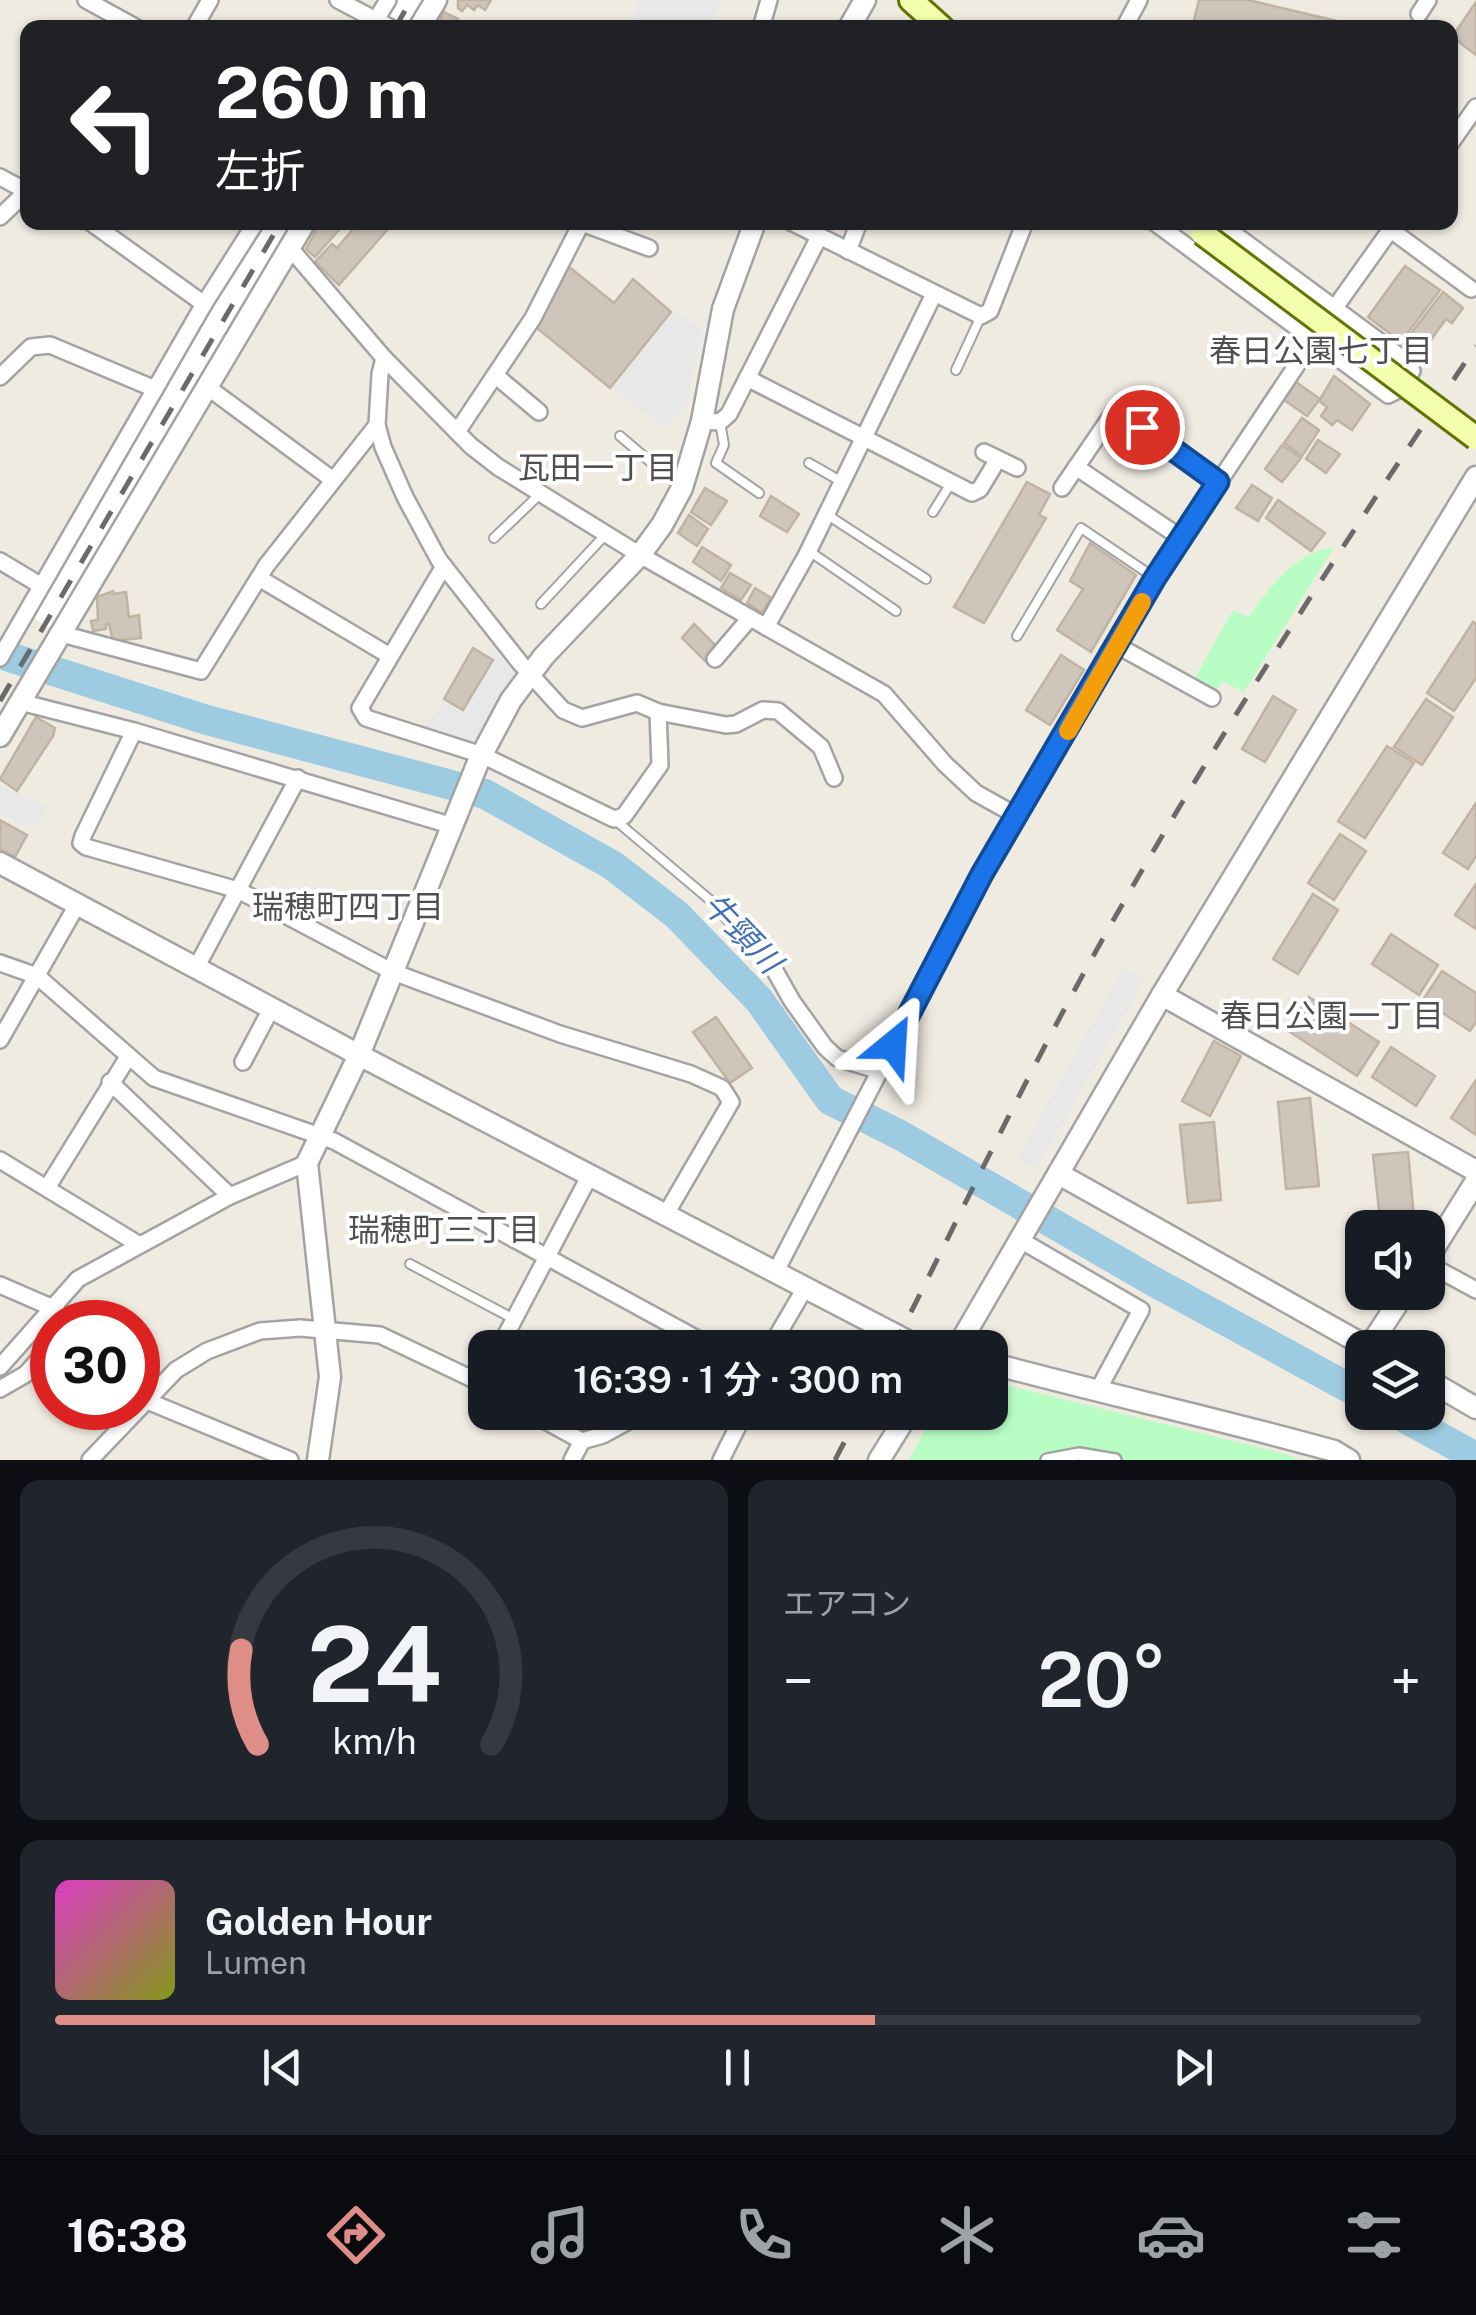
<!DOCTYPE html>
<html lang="ja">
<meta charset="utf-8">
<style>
body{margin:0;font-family:"Public Sans","Noto Sans JP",sans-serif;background:#20242c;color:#f1f3f6;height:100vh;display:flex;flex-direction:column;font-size:38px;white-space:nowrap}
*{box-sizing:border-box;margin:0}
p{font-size:32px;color:#9ea1a6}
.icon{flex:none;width:55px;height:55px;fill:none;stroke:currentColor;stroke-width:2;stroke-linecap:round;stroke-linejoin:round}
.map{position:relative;height:1460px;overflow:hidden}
.drawer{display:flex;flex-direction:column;gap:20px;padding:20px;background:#0d0f14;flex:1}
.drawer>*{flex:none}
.top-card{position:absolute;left:20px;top:20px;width:1438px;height:210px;border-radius:20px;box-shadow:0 2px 8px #0004;background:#202124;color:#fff;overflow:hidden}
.buttons{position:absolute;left:1345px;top:1210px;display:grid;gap:20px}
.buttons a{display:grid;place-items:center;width:100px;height:100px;border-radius:20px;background:#171b24;box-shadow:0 2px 8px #0004;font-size:50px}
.speed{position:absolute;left:30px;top:1300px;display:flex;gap:20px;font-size:50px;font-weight:700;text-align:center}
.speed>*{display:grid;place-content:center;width:130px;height:130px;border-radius:50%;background:#171b24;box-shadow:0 2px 8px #0004;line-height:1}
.speed .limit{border:15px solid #d22;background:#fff;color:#111}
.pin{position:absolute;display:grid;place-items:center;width:85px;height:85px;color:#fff;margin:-42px;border:5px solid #fff;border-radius:50%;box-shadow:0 2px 10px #0007}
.me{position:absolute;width:110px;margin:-55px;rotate:27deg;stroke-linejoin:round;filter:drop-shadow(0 0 8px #0008)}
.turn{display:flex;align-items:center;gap:35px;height:210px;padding:0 30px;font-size:45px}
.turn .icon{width:130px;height:130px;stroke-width:2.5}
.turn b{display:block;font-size:70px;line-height:85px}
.big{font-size:75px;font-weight:600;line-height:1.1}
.drawer .card{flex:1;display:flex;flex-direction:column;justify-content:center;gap:15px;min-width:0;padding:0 35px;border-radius:20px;background:#20242c}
.drawer .dial{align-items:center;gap:0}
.dial svg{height:260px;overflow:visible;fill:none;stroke:#363941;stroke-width:7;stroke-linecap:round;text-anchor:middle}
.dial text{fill:#f1f3f6;stroke:none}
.song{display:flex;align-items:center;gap:30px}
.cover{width:120px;height:120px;border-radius:15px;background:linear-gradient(135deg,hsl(310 70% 55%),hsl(70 70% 35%))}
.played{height:10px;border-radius:5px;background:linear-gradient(90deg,#df8e87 60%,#363941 60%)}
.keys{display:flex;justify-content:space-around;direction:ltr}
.heat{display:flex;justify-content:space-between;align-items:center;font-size:55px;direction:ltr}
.drawer .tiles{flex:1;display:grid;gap:20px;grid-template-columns:1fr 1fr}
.card:last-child{grid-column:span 2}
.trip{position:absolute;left:468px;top:1330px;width:540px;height:100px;border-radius:20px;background:#171b24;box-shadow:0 2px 8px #0004;font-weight:600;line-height:100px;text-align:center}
.tab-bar{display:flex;height:160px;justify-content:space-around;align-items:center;background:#090b0e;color:#9ea1a6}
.tab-bar .icon{width:70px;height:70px}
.tab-bar .active{color:#df8e87}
.tab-bar b{font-size:45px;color:#f1f3f6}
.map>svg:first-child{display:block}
.park{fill:#b8fec4}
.parking{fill:#e8e8e8}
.pier{fill:#fff}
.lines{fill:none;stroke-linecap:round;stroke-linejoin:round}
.river{stroke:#9dcbe1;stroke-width:30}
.building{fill:#cfc5ba;stroke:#c1b3a2;stroke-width:2.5}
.service-casing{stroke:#a3a3a3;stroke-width:12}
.pedestrian-casing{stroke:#a3a3a3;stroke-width:16}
.minor-casing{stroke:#a3a3a3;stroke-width:20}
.tertiary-casing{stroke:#a3a3a3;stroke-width:25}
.secondary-casing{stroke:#5f7600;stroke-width:28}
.service{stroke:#fff;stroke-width:8}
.pedestrian{stroke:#fff;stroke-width:11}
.minor{stroke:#fff;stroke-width:15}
.tertiary{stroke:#fff;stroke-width:20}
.secondary{stroke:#f4ffae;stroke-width:22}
.rail{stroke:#6a6a6a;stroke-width:5;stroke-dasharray:20 20;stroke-linecap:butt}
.secondary-bridge-casing{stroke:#5f7600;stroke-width:28;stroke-linecap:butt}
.secondary-bridge{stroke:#f4ffae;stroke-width:22}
.route-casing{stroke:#114b97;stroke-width:25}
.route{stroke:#1a73e8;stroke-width:18}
.slow{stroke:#f59e0b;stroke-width:18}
.labels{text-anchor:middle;stroke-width:8;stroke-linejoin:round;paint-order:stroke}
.neighbourhood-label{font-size:32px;fill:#4f4f4f;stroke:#fff}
.water-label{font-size:32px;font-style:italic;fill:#4170b3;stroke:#fff}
</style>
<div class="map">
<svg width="1476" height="1460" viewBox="0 0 1476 1460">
<rect width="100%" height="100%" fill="#efebe1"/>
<g class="park">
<path d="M 1334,547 L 1244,692 L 1222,681 L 1215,694 L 1193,681 L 1233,610 L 1249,617 C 1271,585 1293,554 1334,547 Z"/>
<path d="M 990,1381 L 1285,1454 L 1300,1460 L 909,1460 L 933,1413 L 990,1412 Z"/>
</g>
<g class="parking">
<path d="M 639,0 L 721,0 L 713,27 L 630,27 Z"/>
<path d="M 675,310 L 701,330 L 686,411 L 662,426 L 613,388 Z"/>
<path d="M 493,648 L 514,673 L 513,683 L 481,741 L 474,746 L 423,726 L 427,719 L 432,720 L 443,702 L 462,713 L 494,660 L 489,655 Z"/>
<path d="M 0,786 L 47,807 L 34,829 L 0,813 Z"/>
<path d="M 1124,967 L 1144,980 L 1036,1170 L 1017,1159 Z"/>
</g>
<g class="pier">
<path d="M 395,0 L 424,0 L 408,27 L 379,28 Z"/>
<path d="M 263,223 L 293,223 L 52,630 L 31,616 Z"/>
</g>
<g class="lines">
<g class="river">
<path d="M 0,654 L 207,720 L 485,794 L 612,865 L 677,915 L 759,1000 L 830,1100 L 900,1135 L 1151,1280 L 1362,1395"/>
<path d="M 1394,1412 L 1476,1457"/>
</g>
</g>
<g class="building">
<path d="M 458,0 L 491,0 L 485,10 L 478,5 L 474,10 L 467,5 L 462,11 L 458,8 Z"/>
<path d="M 1199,0 L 1248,0 L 1367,28 L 1192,28 Z"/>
<path d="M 1476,2 L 1476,55 L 1452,37 Z"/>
<path d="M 444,12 L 458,19 L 457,23 L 481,28 L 436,28 Z"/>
<path d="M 321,222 L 346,222 L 315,257 L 306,249 Z"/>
<path d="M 359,222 L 394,222 L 339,285 L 315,262 L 332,244 L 337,248 Z"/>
<path d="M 568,266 L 614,303 L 633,279 L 671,312 L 610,388 L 537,328 Z"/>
<path d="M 1405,266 L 1440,290 L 1401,342 L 1368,317 Z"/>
<path d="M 1443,292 L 1463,308 L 1452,323 L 1446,319 L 1420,355 L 1403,344 Z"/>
<path d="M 1334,376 L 1370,404 L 1352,430 L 1337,420 L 1332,425 L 1321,416 L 1327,407 L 1319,401 Z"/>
<path d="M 1296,382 L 1320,399 L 1307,416 L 1284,400 Z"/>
<path d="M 1302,418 L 1319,430 L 1302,456 L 1284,443 Z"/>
<path d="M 1318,440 L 1340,454 L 1326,473 L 1306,459 Z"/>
<path d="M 1282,445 L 1301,458 L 1282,482 L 1265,469 Z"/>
<path d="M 1027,482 L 1050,494 L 1039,515 L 1046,518 L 984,623 L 954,607 Z"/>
<path d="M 1252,485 L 1272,498 L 1258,521 L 1236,508 Z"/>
<path d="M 705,488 L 727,501 L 711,525 L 691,512 Z"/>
<path d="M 771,496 L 799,514 L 787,532 L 760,516 Z"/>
<path d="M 1278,500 L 1325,533 L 1311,551 L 1266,518 Z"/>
<path d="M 689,515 L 708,529 L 697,546 L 678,533 Z"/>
<path d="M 1090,543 L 1136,575 L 1091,652 L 1057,630 L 1083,589 L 1070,581 Z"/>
<path d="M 702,547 L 731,565 L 721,581 L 693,562 Z"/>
<path d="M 730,573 L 751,585 L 741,600 L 721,588 Z"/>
<path d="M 755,588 L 771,598 L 762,613 L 747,603 Z"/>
<path d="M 113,591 L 113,594 L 126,592 L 129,617 L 139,615 L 141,638 L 113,641 L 109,624 L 106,624 L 106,629 L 93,631 L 91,621 L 98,620 L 97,597 Z"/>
<path d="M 1473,622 L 1476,624 L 1476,678 L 1454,711 L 1427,693 Z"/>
<path d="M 694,624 L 717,647 L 705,661 L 682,638 Z"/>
<path d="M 473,648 L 493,660 L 463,710 L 444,699 Z"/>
<path d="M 1061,655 L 1084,670 L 1050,725 L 1026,710 Z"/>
<path d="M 1273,696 L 1296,710 L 1265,762 L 1242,749 Z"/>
<path d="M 1426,699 L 1453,717 L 1422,765 L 1394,747 Z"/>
<path d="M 36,717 L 55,728 L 53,736 L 17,791 L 0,779 Z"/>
<path d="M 1387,746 L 1414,763 L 1365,838 L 1338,821 Z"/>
<path d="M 1476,803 L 1476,856 L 1468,869 L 1443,853 Z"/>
<path d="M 0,820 L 27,835 L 15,857 L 0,849 Z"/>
<path d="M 1340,834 L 1366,851 L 1334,900 L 1308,883 Z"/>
<path d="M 1476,884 L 1476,929 L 1455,915 Z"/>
<path d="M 1313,894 L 1338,910 L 1298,974 L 1273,959 Z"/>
<path d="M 1391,934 L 1438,965 L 1419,995 L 1372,964 Z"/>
<path d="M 1442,971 L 1476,993 L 1476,1022 L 1470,1031 L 1423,1000 Z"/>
<path d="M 1309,997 L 1379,1042 L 1357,1076 L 1287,1030 Z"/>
<path d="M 716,1017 L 752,1068 L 730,1083 L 693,1032 Z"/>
<path d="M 1214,1041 L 1241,1056 L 1210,1116 L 1182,1101 Z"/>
<path d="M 1391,1047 L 1435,1076 L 1416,1106 L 1372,1077 Z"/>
<path d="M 1476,1080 L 1476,1135 L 1451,1118 Z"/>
<path d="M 1310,1098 L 1319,1186 L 1286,1189 L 1278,1102 Z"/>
<path d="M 1214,1122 L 1221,1200 L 1188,1203 L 1180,1125 Z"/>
<path d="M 1408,1152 L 1415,1228 L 1381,1228 L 1373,1155 Z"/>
</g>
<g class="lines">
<defs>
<g id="service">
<path d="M 956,370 L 981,316"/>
<path d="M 720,422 L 724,445 L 716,463 L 759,493"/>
<path d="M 620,436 L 681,488"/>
<path d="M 809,463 L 842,482"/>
<path d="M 933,512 L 951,483"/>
<path d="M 826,514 L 926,579"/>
<path d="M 494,538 L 541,493"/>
<path d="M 809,551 L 896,611"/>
<path d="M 541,604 L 606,534"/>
<path d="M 1017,636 L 1081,528 L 1155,578"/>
<path d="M 614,819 L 729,916"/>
<path d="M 410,1264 L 514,1319"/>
</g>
<path id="pedestrian" d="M 1047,1460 L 1079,1454 L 1115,1460"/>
<g id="minor">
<path d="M 86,0 L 137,28"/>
<path d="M 338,0 L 391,28"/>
<path d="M 1419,14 L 1428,0"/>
<path d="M 194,28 L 210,0"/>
<path d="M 371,28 L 388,0"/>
<path d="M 761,28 L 769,0"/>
<path d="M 1124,28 L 1139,0"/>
<path d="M 1450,144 L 1476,107"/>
<path d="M 0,177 L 28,192"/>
<path d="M 0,217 L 27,191"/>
<path d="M 90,222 L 204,304"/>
<path d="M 579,222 L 649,248"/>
<path d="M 791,222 L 981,316 L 990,311 L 1025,222"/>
<path d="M 1154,222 L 1388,395 L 1398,390 L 1412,371 L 1410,364 L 1218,222"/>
<path d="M 1391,230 L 1471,289"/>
<path d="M 290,248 L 384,358 L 471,446 L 498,467 L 640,555 L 884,694 L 945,764 L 976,793 L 1017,816"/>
<path d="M 848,251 L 859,222"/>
<path d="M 384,358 L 380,374 L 377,425 L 383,447 L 405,497 L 439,560 L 521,664 L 563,710 L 582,718 L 637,703 L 658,712 L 726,725 L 736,724 L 763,710 L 778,711 L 821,747 L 834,778"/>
<path d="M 495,375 L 539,412"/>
<path d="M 0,377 L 31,347 L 50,345 L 155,389"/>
<path d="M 747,378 L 972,493 L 980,489 L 998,459"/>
<path d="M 206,386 L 333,480"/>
<path d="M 702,421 L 720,422 L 729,414 L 819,237"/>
<path d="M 457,432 L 533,318 L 582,222"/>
<path d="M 984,452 L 1017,468"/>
<path d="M 1076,467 L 1181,538"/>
<path d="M 1062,488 L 1116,409 L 1218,482"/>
<path d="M 0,561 L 40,585"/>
<path d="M 444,566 L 360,708 L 366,718 L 482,755 L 614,819 L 624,816 L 660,765 L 658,712"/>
<path d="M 259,578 L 390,656"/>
<path d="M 766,627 L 806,556 L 934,294"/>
<path d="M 58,633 L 201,671 L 266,566 L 377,425"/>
<path d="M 1118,646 L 1212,698"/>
<path d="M 0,658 L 204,304 L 256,222"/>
<path d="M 715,659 L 750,618"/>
<path d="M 20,702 L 134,731 L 453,826"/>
<path d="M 134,731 L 83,836 L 81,843 L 86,847 L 238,890 L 393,972 L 560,1034 L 691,1074 L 722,1088 L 731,1102 L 666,1214"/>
<path d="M 729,916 L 766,955 L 792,1001 L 825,1047 L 837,1058 L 880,1071"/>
<path d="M 0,963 L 37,976 L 154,1078 L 334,1141 L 714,1348"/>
<path d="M 197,966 L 298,778"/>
<path d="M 0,1040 L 77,905"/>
<path d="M 243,1062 L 272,1007"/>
<path d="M 110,1082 L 230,1196"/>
<path d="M 0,1160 L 138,1244"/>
<path d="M 47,1188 L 128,1057"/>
<path d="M 1022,1241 L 1141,1310 L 1097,1392"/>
<path d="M 1428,1264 L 1476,1290"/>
<path d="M 776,1271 L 982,874 L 1155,578 L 1334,309 L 1396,222"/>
<path d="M 0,1285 L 53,1308 L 68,1322"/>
<path d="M 499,1348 L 590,1175"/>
<path d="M 770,1348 L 805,1288"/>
<path d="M 0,1367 L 78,1279 L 230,1196 L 307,1163"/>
<path d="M 0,1389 L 26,1374 L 52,1344"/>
<path d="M 138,1393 L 145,1400 L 290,1460"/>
<path d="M 529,1412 L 582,1441 L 603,1435 L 645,1412"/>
<path d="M 90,1460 L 176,1370 L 207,1351 L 260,1331 L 300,1328 L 380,1335 L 485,1385"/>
<path d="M 572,1460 L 582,1441"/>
<path d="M 721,1460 L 745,1412"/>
</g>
<g id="tertiary">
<path d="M 419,28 L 436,0"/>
<path d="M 849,28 L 865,0"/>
<path d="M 0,736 L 305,222"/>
<path d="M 0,863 L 359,1055 L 921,1348"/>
<path d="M 1162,995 L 1476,1171"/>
<path d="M 1059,1174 L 1369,1348"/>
<path d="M 1428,1258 L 1476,1181"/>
<path d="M 1369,1347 L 1405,1292"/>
<path d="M 957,1348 L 1162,995 L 1476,477"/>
<path d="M 990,1363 C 1104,1394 1220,1419 1334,1451 L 1349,1460"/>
<path d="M 1428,1380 L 1476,1408"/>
<path d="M 318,1460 L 330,1377 L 307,1163 L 359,1055 L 479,760 L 511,700 L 544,656 L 640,555 L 662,525 L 682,488 L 702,421 L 723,309 L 755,222"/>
<path d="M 879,1460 L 909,1412"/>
</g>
<path id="secondary" d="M 911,0 L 942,28"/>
</defs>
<use href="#service" class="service-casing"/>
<use href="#pedestrian" class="pedestrian-casing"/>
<use href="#minor" class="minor-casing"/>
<use href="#tertiary" class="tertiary-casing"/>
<use href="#secondary" class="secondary-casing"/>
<use href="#service" class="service"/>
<use href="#pedestrian" class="pedestrian"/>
<use href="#minor" class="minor"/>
<use href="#tertiary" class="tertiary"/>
<use href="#secondary" class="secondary"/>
<g class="rail">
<path d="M 395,28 L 411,0"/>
<path d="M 0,701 L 281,222"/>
<path d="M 893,1348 C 957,1221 1018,1093 1086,969 C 1204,755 1340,550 1476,346"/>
<path d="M 835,1460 L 860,1412"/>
</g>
<defs>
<path id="secondary-bridge" d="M 1202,233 L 1476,438"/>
</defs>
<use href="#secondary-bridge" class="secondary-bridge-casing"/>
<use href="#secondary-bridge" class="secondary-bridge"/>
</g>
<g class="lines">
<defs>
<path id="route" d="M 893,1045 L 982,874 L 1155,578 L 1218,482 L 1142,427"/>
</defs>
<use href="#route" class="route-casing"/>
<use href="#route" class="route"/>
<path class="slow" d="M 1068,731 L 1142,602"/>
</g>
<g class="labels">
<g class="neighbourhood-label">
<text x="1321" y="362">春日公園七丁目</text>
<text x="598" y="479">瓦田一丁目</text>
<text x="348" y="918">瑞穂町四丁目</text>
<text x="1332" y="1027">春日公園一丁目</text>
<text x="444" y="1241">瑞穂町三丁目</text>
</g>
<g class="water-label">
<text transform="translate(742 933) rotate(46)" y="11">牛頸川</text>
</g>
</g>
</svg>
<div class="buttons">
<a><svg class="icon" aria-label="sound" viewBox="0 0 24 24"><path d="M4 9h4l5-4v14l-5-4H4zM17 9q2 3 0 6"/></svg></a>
<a><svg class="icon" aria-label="layers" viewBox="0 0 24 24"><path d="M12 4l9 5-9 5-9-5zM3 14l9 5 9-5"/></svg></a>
</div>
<div class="speed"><div class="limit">30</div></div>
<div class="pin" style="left:1142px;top:427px;background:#d93025"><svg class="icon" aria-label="arrive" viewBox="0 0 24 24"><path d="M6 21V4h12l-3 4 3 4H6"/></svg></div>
<svg class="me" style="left:893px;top:1045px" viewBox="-20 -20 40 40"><path d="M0-17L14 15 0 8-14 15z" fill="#1a73e8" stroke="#fff" stroke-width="4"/></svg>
<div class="trip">16:39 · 1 分 · 300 m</div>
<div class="top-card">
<div class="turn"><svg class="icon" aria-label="left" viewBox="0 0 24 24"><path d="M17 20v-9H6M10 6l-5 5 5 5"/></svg><div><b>260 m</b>左折</div></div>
</div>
</div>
<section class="drawer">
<div class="tiles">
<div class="card dial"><svg viewBox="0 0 100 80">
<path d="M14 69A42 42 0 1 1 86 69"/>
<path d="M14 69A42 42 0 0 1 9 40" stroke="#df8e87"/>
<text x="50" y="56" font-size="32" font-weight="700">24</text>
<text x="50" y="72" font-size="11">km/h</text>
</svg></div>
<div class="card"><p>エアコン</p>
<div class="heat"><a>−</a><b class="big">20°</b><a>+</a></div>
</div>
<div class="card">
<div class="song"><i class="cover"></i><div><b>Golden Hour</b><p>Lumen</p></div></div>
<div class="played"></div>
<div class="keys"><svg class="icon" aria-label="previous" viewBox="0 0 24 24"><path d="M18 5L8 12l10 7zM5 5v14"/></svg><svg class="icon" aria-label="pause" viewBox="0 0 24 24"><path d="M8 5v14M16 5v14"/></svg><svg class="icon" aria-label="next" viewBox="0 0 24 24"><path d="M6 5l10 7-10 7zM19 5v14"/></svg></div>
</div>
</div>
</section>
<nav class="tab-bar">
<b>16:38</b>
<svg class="icon active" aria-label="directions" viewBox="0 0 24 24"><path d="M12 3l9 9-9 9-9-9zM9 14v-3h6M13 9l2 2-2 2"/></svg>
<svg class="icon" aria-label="music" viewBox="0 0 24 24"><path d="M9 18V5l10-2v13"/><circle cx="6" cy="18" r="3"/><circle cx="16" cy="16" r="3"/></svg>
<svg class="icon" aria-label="phone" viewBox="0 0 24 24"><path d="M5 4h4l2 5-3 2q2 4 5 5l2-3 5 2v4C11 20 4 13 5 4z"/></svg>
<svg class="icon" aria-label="climate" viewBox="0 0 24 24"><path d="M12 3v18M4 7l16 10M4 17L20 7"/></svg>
<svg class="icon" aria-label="car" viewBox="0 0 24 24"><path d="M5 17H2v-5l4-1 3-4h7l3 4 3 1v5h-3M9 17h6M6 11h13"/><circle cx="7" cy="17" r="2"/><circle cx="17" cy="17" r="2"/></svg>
<svg class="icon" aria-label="filters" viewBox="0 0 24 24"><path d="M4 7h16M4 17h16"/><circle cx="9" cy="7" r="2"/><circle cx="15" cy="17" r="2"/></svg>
</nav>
